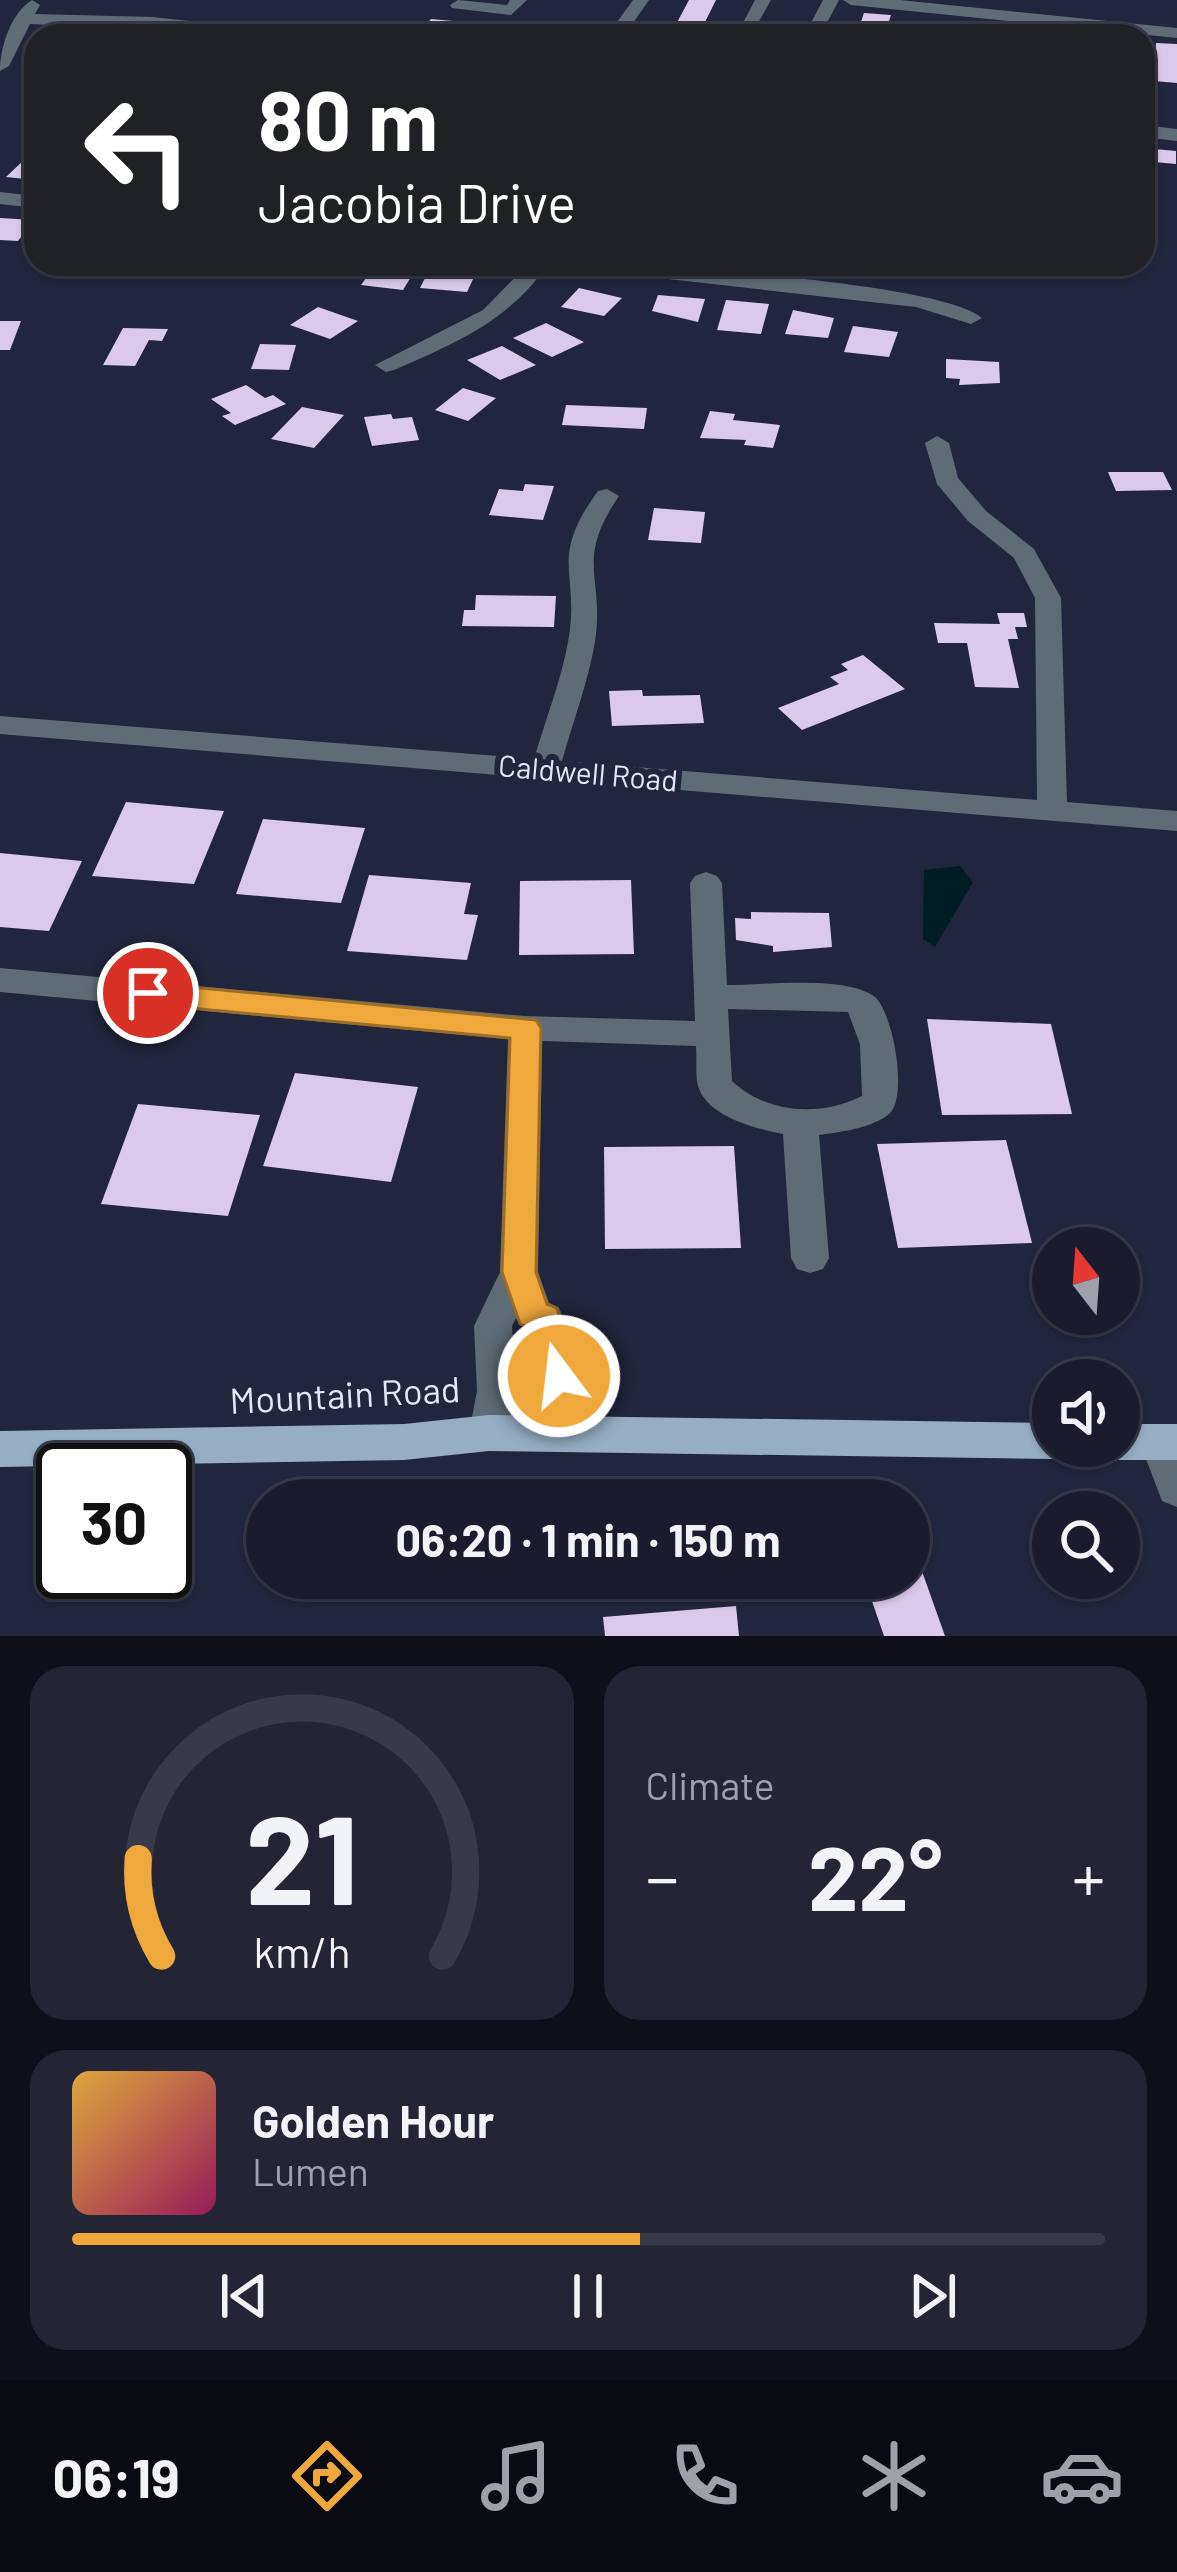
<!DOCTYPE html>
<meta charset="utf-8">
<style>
body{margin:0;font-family:Barlow,sans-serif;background:#232535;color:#f1f3f6;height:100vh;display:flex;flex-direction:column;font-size:45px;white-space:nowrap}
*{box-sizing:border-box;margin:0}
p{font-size:39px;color:#9fa1aa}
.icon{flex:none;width:66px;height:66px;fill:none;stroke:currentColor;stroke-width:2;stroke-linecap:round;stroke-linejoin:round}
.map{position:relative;height:1636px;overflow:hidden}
.details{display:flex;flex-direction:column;gap:30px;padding:30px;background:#0e0f19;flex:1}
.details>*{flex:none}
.guide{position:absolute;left:24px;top:24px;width:1131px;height:252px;border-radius:36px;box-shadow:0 3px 9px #0004,0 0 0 3px #383a49;background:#202124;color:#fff;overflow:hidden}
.needle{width:78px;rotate:343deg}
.fabs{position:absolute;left:1032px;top:1227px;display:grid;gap:24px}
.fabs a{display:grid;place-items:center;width:108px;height:108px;border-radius:50%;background:#1a1c2d;box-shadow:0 3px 9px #0004,0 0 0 3px #383a49;font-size:60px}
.speed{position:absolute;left:36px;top:1443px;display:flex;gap:24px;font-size:60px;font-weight:700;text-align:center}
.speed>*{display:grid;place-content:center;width:156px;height:156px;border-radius:50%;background:#1a1c2d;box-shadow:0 3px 9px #0004,0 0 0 3px #383a49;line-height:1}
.speed .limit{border:6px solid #111;border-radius:18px;background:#fff;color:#111}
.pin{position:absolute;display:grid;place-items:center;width:102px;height:102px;color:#fff;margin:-51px;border:6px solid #fff;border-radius:50%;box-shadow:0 3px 12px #0007}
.me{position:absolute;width:132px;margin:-66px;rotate:345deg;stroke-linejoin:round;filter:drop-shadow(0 0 9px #0008)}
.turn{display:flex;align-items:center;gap:42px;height:252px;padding:0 36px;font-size:54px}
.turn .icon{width:156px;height:156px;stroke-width:2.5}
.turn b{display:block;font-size:84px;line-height:102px}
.big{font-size:90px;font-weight:700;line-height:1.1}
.details .tile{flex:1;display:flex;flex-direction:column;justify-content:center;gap:18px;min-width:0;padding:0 42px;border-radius:36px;background:#232535}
.details .dial{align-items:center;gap:0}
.dial svg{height:312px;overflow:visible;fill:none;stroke:#383a49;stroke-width:7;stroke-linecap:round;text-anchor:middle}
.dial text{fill:#f1f3f6;stroke:none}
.song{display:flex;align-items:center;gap:36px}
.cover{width:144px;height:144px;border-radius:18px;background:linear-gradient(135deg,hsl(40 70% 55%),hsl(330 70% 35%))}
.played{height:12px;border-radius:6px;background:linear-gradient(90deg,#eea83c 55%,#383a49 55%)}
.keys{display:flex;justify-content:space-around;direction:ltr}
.heat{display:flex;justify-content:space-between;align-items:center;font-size:66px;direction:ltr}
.details .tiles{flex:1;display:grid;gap:30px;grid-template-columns:1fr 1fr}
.tile:last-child{grid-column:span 2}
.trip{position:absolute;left:246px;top:1479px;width:684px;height:120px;border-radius:60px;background:#1a1c2d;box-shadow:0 3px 9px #0004,0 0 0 3px #383a49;font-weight:700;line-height:120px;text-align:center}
.tab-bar{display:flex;height:192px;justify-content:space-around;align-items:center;background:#0a0b12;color:#9fa1aa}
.tab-bar .icon{width:84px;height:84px}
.tab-bar .on{color:#eea83c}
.tab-bar b{font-size:54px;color:#f1f3f6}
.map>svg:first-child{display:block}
.water{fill:#001d24}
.building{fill:#dac9e9}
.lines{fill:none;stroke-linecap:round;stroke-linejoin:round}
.minor{fill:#5f6b75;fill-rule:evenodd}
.major{fill:#96adc2;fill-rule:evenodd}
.route{fill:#eea83c;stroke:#9b6d27;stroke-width:3}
.labels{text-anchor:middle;stroke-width:12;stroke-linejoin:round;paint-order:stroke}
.street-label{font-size:30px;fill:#e4e7f7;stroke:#22263c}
.near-street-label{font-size:36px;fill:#e4e7f7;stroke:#22263c}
</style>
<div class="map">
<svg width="1177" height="1636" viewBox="0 0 1177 1636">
<rect width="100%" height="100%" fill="#22263c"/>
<path class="water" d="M 960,866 L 973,882 L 935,947 L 923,939 L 924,870 Z"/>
<g class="building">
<path d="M 689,0 L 716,0 L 700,32 L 673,30 Z"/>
<path d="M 864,13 L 891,15 L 884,36 L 856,36 Z"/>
<path d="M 431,19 L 511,26 L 504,36 L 423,29 Z"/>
<path d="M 1156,43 L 1177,44 L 1177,83 L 1154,81 Z"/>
<path d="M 1143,148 L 1176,151 L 1176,164 L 1143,161 Z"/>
<path d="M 27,157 L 36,158 L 36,180 L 6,177 Z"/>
<path d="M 0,218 L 34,220 L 18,241 L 0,240 Z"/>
<path d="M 376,264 L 385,264 L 417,267 L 403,290 L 361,285 Z"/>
<path d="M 428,272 L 475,275 L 467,292 L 420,288 Z"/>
<path d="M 579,288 L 622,298 L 604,316 L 561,307 Z"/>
<path d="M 658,295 L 705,299 L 698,322 L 652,311 Z"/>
<path d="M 726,300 L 769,304 L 761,334 L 717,330 Z"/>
<path d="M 318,307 L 358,321 L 330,339 L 290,325 Z"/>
<path d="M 793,310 L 834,318 L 828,338 L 785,334 Z"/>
<path d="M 0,321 L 21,321 L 10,350 L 0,350 Z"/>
<path d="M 546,323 L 584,342 L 552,357 L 513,338 Z"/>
<path d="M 853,326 L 898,332 L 889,357 L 844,352 Z"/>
<path d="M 123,328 L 168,329 L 162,341 L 149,340 L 135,366 L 103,365 Z"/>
<path d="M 260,344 L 296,345 L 289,370 L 251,369 Z"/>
<path d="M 502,346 L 536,365 L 500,380 L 467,360 Z"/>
<path d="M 946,359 L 999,362 L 1000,383 L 959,385 L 960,379 L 946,378 Z"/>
<path d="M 246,385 L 265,398 L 273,395 L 286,404 L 235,425 L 222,416 L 231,413 L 211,399 Z"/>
<path d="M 463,388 L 496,398 L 468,421 L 435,410 Z"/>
<path d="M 566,405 L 647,408 L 644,429 L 562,425 Z"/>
<path d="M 302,407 L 344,415 L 314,448 L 271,439 Z"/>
<path d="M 710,411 L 735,414 L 733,420 L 780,425 L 773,448 L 744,445 L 746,440 L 700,438 Z"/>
<path d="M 391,414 L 393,419 L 412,417 L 419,440 L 372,446 L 364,417 Z"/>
<path d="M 1108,472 L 1163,472 L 1172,490 L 1116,491 Z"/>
<path d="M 525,484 L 554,486 L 543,520 L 489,515 L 499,489 L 523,491 Z"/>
<path d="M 654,508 L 705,512 L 701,543 L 648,540 Z"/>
<path d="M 476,595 L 556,596 L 554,627 L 462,626 L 464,610 L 475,610 Z"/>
<path d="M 997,613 L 1024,613 L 1027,627 L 1015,627 L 1018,639 L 1008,639 L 1019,688 L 975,687 L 967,643 L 938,643 L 934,623 L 1000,624 Z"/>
<path d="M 863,655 L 905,689 L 802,730 L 778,708 L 839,684 L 830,677 L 848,670 L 841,664 Z"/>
<path d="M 642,690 L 643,696 L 700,695 L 704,723 L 612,726 L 609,691 Z"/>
<path d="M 126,802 L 224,811 L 194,884 L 92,876 Z"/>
<path d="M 263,819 L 365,828 L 341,903 L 236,894 Z"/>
<path d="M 0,853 L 82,861 L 49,931 L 0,927 Z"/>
<path d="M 369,875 L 471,883 L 464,914 L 478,915 L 467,960 L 347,951 Z"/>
<path d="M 631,880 L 634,954 L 519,955 L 520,881 Z"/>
<path d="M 751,912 L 829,913 L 832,947 L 773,952 L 773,946 L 736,940 L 735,918 L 751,919 Z"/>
<path d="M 927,1019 L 1051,1024 L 1072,1114 L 942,1115 Z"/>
<path d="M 295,1073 L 418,1087 L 391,1182 L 263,1166 Z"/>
<path d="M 138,1104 L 260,1115 L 228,1216 L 101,1204 Z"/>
<path d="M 1006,1140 L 1032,1243 L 898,1248 L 877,1144 Z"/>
<path d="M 734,1146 L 741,1248 L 605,1249 L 604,1147 Z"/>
<path d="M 918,1560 L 945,1636 L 884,1636 L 864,1578 L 909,1578 L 909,1562 Z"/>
<path d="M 736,1606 L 739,1636 L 605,1636 L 603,1617 Z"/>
</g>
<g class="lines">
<g class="minor">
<path d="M 32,0 L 40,5 L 35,14 L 152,17 L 283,31 L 291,36 L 30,24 L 9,66 L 0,71 C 0,47 11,13 32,0 Z"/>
<path d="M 458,0 L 507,5 L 510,0 L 527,0 L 511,15 L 452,8 L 450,5 Z"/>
<path d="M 633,0 L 649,0 L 624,36 L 607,36 Z"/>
<path d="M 755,0 L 771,0 L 754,30 L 769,36 L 736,36 Z"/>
<path d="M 823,0 L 839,0 L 820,36 L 804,36 Z"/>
<path d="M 843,0 L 900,0 L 1177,28 L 1177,38 L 851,5 Z"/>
<path d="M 1143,125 L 1177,129 L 1177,141 L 1143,137 Z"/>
<path d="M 0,192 L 36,196 L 36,208 L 0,204 Z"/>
<path d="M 528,264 L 548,264 C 509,321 456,343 394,370 L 386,372 L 375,365 L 483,310 Z"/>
<path d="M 578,264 C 645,264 940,282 982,318 L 971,324 L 916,307 L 588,270 Z"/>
<path d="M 937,436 L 949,443 L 958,478 L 986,511 L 1034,549 L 1061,598 L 1067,802 L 1177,811 L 1177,831 L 0,734 L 0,716 L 534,759 C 545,721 561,681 568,642 C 581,571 547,561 598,491 L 607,489 L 619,496 C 574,562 605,576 595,642 C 588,682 573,722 562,761 L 1037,800 L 1035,598 L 1014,558 L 968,521 L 937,484 L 925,443 Z"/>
<path d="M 706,872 L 717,876 L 722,883 L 727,985 C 763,985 847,975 875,997 C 893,1013 908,1095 890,1113 C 874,1128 840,1132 819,1135 L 829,1258 L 823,1269 L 810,1273 L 797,1269 L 791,1258 L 783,1134 C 757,1129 707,1117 698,1086 C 695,1075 697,1058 696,1046 L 542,1041 L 538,1272 L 549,1303 L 559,1308 C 573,1337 595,1417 581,1447 L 567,1452 L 553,1447 C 539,1416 546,1357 529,1331 C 525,1326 519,1323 516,1318 L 512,1326 C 515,1366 521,1408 503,1446 L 489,1451 L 475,1446 L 469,1433 L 477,1391 L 474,1326 L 500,1272 L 508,1039 L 0,992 L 0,968 L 525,1016 L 695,1021 L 690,883 L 695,876 ZM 728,1009 L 848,1012 L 860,1044 L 862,1096 C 820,1117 767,1114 732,1081 Z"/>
<path d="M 1160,1425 L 1177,1436 L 1177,1507 L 1162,1501 L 1140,1443 L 1146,1430 Z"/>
</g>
<g class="major">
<path d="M 489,1415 L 1053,1423 L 1053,1446 L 1071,1446 L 1067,1454 L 1053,1459 L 489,1451 L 404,1460 L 0,1467 L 0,1431 L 404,1424 Z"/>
<path d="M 1119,1424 L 1177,1424 L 1177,1460 L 1119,1460 L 1105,1455 L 1101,1446 L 1119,1446 Z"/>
</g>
</g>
<path class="route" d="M 148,983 L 536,1020 L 541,1028 L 536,1272 L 547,1304 L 557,1308 L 577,1376 L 572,1386 L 559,1391 L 546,1386 L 529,1328 L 520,1324 L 502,1272 L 510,1038 L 148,1004 L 138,1001 L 134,993 L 138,986 Z"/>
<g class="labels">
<g class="street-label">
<text transform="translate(588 774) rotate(5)" y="10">Caldwell Road</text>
</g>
<g class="near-street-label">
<text transform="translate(345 1395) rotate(-3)" y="13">Mountain Road</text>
</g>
</g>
</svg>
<div class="fabs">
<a><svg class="needle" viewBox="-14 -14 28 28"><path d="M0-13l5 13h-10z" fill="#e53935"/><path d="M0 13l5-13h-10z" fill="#9fa1aa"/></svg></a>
<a><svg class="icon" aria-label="sound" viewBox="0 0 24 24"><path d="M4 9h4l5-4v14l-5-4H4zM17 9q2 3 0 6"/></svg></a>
<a><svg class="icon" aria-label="search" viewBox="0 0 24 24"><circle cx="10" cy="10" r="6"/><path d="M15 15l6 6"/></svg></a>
</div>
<div class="speed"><div class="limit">30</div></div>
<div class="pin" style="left:148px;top:993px;background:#d93025"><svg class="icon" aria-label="arrive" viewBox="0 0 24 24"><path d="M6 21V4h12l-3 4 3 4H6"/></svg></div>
<svg class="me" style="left:559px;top:1376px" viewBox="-20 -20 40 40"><circle r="17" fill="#eea83c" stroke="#fff" stroke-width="3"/><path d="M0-11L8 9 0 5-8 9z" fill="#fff"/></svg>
<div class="trip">06:20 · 1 min · 150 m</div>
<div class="guide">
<div class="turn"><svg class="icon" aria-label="left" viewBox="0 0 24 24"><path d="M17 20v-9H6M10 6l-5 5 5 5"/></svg><div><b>80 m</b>Jacobia Drive</div></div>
</div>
</div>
<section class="details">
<div class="tiles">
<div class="tile dial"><svg viewBox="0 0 100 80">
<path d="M14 69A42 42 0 1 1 86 69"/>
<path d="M14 69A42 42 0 0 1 8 44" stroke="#eea83c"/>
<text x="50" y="56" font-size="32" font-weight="700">21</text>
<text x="50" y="72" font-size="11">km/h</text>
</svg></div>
<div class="tile"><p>Climate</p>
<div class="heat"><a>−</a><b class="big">22°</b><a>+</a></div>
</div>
<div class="tile">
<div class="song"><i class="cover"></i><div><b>Golden Hour</b><p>Lumen</p></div></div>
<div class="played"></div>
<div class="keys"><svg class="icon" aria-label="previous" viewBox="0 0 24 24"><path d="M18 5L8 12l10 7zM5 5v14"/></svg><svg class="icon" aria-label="pause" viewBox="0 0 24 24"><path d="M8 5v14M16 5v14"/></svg><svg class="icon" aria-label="next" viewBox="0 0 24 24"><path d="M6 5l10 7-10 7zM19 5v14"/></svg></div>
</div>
</div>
</section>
<nav class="tab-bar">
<b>06:19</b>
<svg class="icon on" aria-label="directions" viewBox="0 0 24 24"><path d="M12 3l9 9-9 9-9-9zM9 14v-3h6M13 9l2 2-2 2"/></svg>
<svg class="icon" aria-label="music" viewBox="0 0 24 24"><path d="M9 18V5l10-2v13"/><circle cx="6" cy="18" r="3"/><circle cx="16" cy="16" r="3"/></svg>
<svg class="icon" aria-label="phone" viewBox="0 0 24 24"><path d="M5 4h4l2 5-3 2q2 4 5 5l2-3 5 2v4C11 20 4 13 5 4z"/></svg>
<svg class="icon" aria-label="climate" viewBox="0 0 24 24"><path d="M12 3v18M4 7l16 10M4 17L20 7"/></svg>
<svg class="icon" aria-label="car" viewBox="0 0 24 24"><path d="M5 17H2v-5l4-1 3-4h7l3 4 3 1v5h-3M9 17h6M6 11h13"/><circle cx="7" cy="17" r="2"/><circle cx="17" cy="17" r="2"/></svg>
</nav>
